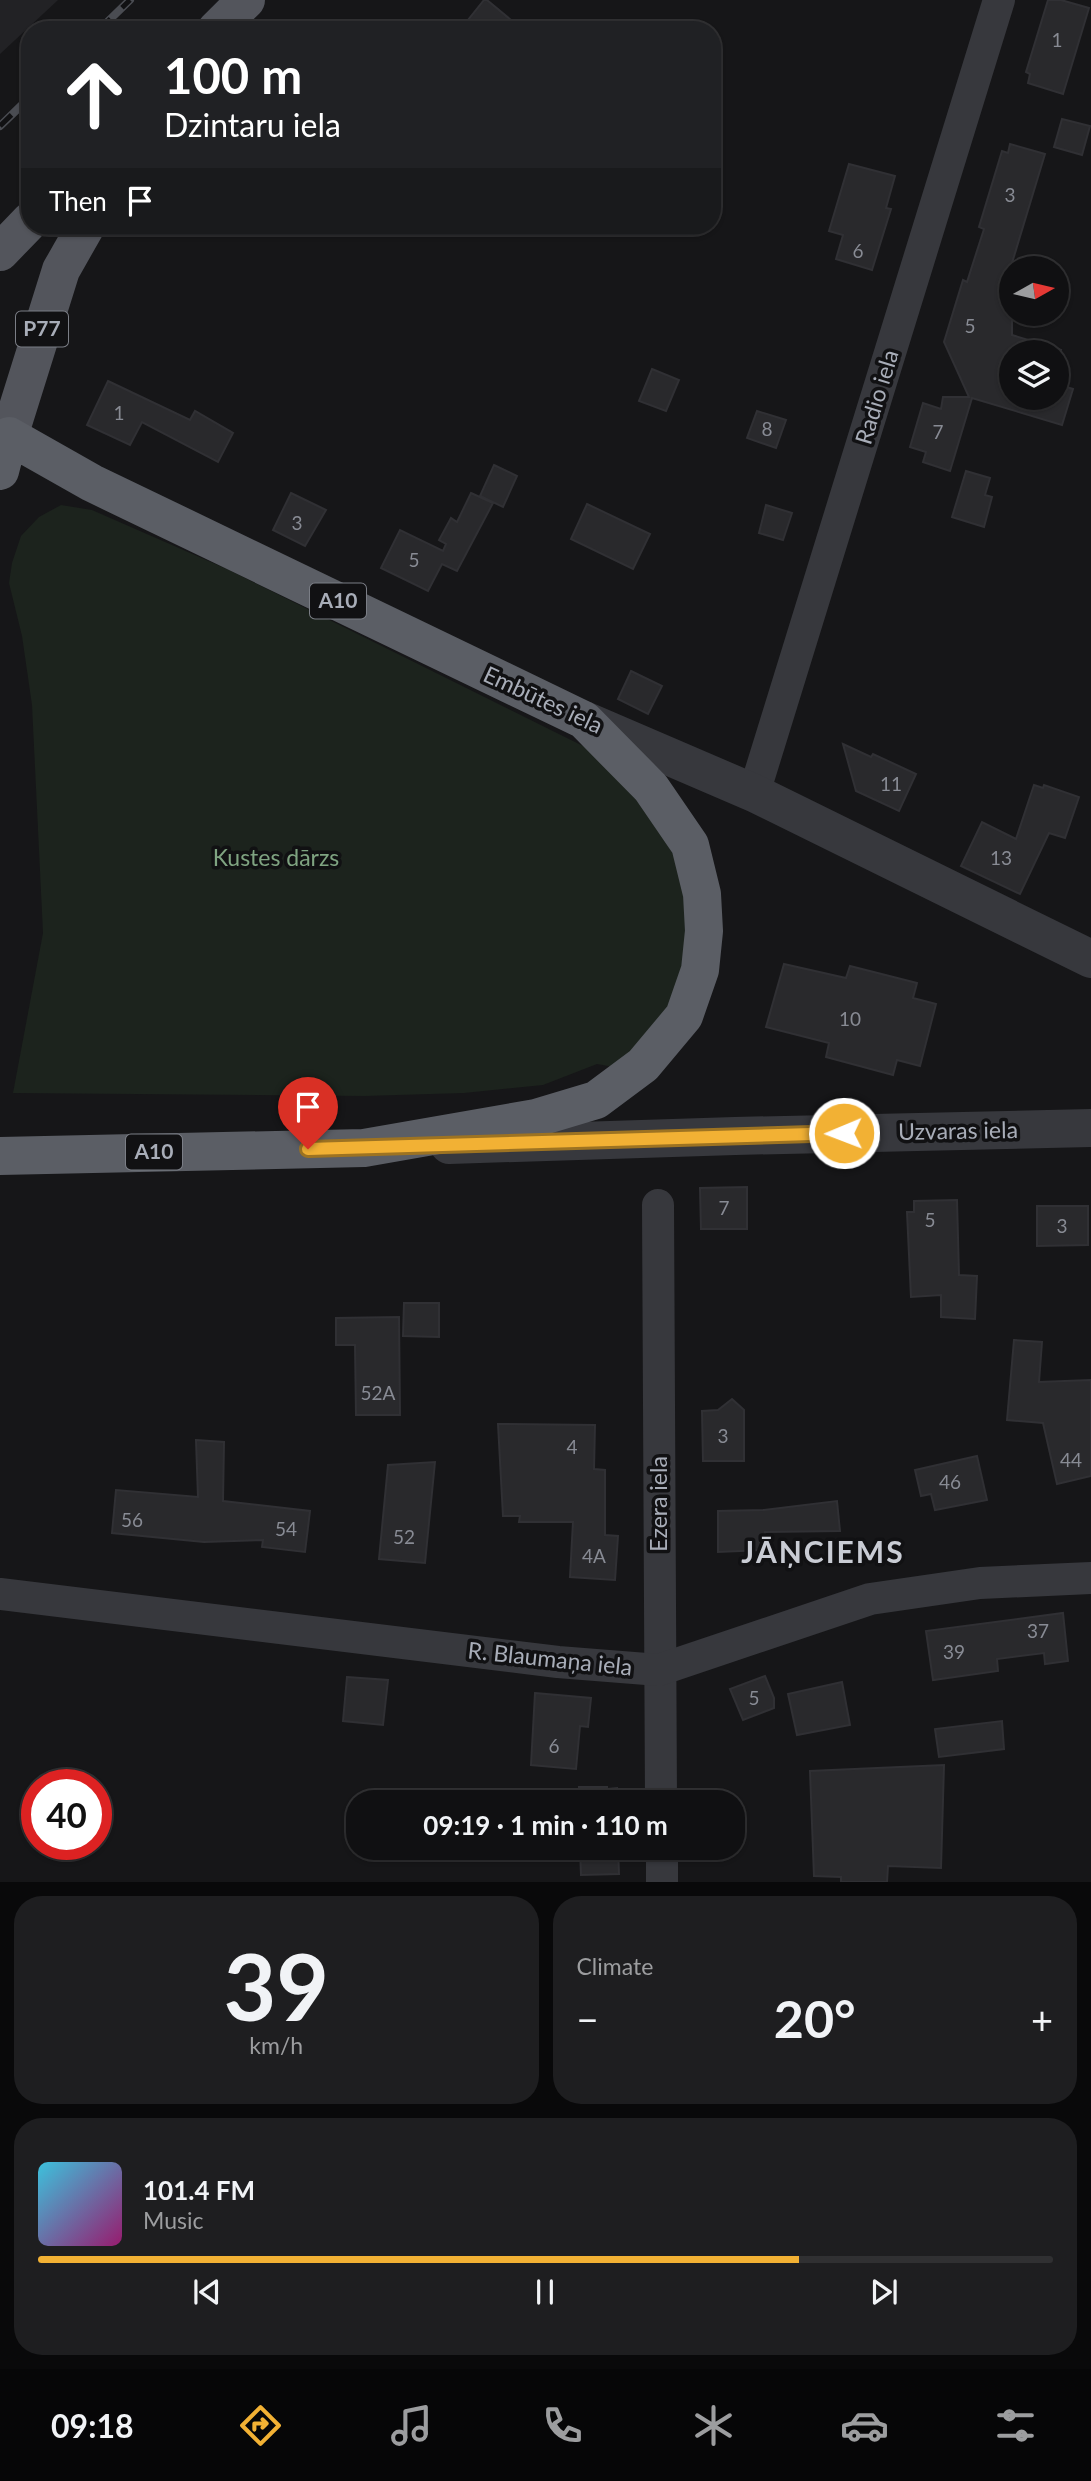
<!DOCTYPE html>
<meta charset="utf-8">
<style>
body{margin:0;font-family:Lato,sans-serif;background:#1e1e20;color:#f1f3f6;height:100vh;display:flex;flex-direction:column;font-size:26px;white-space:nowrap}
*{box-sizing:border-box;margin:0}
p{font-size:23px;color:#9c9d9f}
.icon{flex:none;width:38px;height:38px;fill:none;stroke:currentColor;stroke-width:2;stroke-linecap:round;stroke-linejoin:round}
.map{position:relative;height:1882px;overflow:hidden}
.details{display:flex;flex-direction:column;gap:14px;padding:14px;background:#09090a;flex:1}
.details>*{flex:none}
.top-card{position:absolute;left:21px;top:21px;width:700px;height:214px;border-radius:28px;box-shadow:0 2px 5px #0004,0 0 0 2px #303032;background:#202124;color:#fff;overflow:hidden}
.needle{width:46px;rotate:82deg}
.tools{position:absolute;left:999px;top:256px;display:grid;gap:14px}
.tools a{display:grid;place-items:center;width:70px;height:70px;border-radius:50%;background:#101012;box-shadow:0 2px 5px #0004,0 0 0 2px #303032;font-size:35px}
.speed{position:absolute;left:21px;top:1769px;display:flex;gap:14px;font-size:35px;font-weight:700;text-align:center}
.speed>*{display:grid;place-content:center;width:91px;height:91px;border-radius:50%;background:#101012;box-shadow:0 2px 5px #0004,0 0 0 2px #303032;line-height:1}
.speed .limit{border:10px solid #d22;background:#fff;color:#111}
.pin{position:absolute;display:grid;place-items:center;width:60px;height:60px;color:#fff;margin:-72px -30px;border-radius:50% 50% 50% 0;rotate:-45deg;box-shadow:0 0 7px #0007}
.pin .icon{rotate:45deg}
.me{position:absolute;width:77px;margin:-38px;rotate:269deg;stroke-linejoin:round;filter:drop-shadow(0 0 5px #0008)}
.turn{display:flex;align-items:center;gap:24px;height:147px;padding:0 28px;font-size:32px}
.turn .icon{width:91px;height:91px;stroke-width:2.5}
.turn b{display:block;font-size:49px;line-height:60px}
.then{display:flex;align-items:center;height:66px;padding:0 28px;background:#0003;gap:14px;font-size:26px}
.big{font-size:52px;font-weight:700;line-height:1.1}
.details .tile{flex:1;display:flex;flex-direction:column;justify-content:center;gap:10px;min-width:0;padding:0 24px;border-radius:28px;background:#1e1e20}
.details .dial{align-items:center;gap:0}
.dial b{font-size:91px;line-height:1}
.song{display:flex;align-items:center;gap:21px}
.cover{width:84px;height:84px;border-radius:10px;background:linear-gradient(135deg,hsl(190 70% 55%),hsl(320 70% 35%))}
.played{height:7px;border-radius:4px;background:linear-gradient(90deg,#f2b134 75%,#303032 75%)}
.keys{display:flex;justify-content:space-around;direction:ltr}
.heat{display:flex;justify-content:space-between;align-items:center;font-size:38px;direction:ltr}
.details .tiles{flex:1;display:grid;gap:14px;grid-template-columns:1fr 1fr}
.tile:last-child{grid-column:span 2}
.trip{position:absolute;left:346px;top:1790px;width:399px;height:70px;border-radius:28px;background:#101012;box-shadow:0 2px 5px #0004,0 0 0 2px #303032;font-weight:700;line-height:70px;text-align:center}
.dock{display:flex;height:112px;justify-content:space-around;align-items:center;background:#060607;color:#9c9d9f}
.dock .icon{width:49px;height:49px}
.dock .active{color:#f2b134}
.dock b{font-size:32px;color:#f1f3f6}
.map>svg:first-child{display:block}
.built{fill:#222225}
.green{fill:#1c231d}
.building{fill:#29292c;stroke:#303034;stroke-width:2}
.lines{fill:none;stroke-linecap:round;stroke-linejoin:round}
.minor{stroke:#37383d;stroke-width:32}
.tertiary{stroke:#37383d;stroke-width:38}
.primary{stroke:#53555c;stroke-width:38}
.trunk{stroke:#5b5e65;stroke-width:38}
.rail-casing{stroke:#4a4c52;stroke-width:8}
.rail{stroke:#111113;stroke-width:5;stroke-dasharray:16;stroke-linecap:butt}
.route-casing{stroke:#9d7322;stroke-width:18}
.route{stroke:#f2b134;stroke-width:12}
.labels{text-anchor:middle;stroke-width:7;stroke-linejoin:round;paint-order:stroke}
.number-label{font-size:19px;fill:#888b94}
.shield{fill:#111113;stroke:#7b7e86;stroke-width:2}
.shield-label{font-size:21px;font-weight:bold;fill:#a8adb8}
.street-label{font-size:23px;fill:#a8adb8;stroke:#111113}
.park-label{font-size:23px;fill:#7fa381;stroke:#111113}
.district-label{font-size:30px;font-weight:bold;letter-spacing:2px;fill:#c9ccd4;stroke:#111113}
</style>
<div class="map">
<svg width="1091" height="1883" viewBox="0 0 1091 1883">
<rect width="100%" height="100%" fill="#161618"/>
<path class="built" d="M 0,0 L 58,0 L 0,54 Z"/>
<path class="green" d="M 61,505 L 92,510 L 229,570 L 583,746 L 606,764 L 637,793 L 679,864 L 689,929 L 681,976 L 665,1012 L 645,1039 L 614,1067 L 597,1064 L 543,1085 L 464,1093 L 364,1096 L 13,1093 L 43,933 L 32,705 L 22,636 L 9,583 L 12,563 L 21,536 L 39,517 Z"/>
<g class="building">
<path d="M 484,0 L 487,0 L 523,30 L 460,30 Z"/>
<path d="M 1048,0 L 1061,0 L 1089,8 L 1063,94 L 1028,83 L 1030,74 L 1026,72 Z"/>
<path d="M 1062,119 L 1090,126 L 1082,155 L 1054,147 Z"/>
<path d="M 1010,144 L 1045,154 L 1012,263 L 1012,335 L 1061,350 L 1057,364 L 1057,352 L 1012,352 L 1012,397 L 1057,397 L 1057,384 L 1073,389 L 1062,425 L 972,398 L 950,471 L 923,462 L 926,452 L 910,447 L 923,403 L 941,409 L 943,397 L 969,397 L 944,342 L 963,280 L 967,282 L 984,229 L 979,227 L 1002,151 L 1008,153 Z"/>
<path d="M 849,164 L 895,176 L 886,208 L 891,209 L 872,270 L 836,259 L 843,235 L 829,231 Z"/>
<path d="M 652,369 L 679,380 L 666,411 L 639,401 Z"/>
<path d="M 108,381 L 190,420 L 195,411 L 233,433 L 218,462 L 142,422 L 130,445 L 87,425 Z"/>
<path d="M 757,411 L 786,420 L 776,448 L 747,438 Z"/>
<path d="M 494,465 L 517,476 L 503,507 L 480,496 Z"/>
<path d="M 966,471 L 990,478 L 985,495 L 992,497 L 984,527 L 952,517 Z"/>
<path d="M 291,493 L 326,510 L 305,546 L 273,530 Z"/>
<path d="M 471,493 L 493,503 L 457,571 L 442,564 L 428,591 L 381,568 L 400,530 L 443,551 L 446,544 L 439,540 L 451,518 L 457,522 Z"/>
<path d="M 587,504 L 650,534 L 633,569 L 571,539 Z"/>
<path d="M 766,505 L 792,513 L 783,540 L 759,533 Z"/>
<path d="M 631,671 L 662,686 L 648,714 L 618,699 Z"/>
<path d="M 843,744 L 871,757 L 873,754 L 916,774 L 899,811 L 856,791 Z"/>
<path d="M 1034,785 L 1043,788 L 1044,785 L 1079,797 L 1065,838 L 1049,833 L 1020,894 L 961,866 L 982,822 L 1016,839 Z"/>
<path d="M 784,964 L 846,978 L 850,966 L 917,983 L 913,998 L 936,1004 L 920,1066 L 897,1060 L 893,1075 L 826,1057 L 829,1043 L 766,1027 Z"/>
<path d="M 747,1187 L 747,1229 L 701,1229 L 700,1188 Z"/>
<path d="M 957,1200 L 959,1275 L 977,1276 L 975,1319 L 941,1317 L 941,1295 L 911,1297 L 907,1212 L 914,1212 L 914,1201 Z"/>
<path d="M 1037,1206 L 1088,1206 L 1088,1245 L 1037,1246 Z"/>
<path d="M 404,1303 L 439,1303 L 439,1337 L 403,1336 Z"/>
<path d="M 399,1317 L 400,1415 L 356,1415 L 355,1345 L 336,1345 L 336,1318 Z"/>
<path d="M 1014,1340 L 1042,1342 L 1039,1382 L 1091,1380 L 1091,1476 L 1057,1484 L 1043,1423 L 1007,1420 Z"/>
<path d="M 732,1399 L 744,1410 L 744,1461 L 703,1461 L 702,1411 L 718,1410 Z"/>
<path d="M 498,1424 L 595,1425 L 594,1469 L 605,1470 L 605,1535 L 618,1536 L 615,1580 L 570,1577 L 573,1522 L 519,1522 L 520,1516 L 503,1516 Z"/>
<path d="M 196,1440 L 224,1442 L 223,1501 L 310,1511 L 305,1552 L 262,1547 L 263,1540 L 204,1542 L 112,1533 L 116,1490 L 198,1497 Z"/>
<path d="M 977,1456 L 987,1500 L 935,1510 L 931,1494 L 921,1496 L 915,1470 Z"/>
<path d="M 435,1462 L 425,1563 L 379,1559 L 388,1465 Z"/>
<path d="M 837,1501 L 840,1531 L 765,1532 L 765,1550 L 718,1552 L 718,1511 L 764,1510 Z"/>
<path d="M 1063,1613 L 1068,1661 L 1045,1664 L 1044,1653 L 997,1659 L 998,1671 L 933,1680 L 926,1631 Z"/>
<path d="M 765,1676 L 774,1698 L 774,1708 L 743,1720 L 730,1689 Z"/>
<path d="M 347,1677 L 388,1680 L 383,1725 L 343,1721 Z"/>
<path d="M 842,1682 L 850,1725 L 797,1735 L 788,1694 Z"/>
<path d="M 535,1693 L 591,1698 L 588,1727 L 580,1726 L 576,1769 L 531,1765 Z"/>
<path d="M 1002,1721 L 1004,1749 L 939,1757 L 935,1729 Z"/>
<path d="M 944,1765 L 941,1868 L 888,1866 L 887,1882 L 841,1882 L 841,1877 L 814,1876 L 810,1771 Z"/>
<path d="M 579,1787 L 607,1787 L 607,1789 L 617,1788 L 617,1802 L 579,1802 Z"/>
<path d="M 580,1848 L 618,1848 L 619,1874 L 581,1875 Z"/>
</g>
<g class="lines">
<g class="minor">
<path d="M 754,793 L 999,0"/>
<path d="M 658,1205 L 661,1802"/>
<path d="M 0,1594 L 558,1662 L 659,1670 L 870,1599 L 980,1583 L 1091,1578"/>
<path d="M 662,1848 L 662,1883"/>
</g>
<g class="tertiary">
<path d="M 584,720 L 754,793 L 1091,959"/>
<path d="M 449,1145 L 735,1136 L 1091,1128"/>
</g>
<g class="primary">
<path d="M 216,30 L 246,0"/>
<path d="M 0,252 L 30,221"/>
<path d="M 0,430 L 9,436 L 61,270 L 86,226"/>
</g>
<path class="trunk" d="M 0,471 L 9,436 L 92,483 L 584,720 L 651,788 L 690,845 L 702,894 L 704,931 L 700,970 L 684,1016 L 643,1065 L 596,1100 L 536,1118 L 364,1148 L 0,1156"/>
<defs>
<g id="rail">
<path d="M 99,30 L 130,0"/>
<path d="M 0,126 L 30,97"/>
</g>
</defs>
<use href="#rail" class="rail-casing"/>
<use href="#rail" class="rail"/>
</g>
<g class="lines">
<defs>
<path id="route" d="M 308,1149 L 844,1133"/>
</defs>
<use href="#route" class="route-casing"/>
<use href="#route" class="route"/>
</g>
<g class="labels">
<g class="number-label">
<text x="1057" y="47">1</text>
<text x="1010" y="202">3</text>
<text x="858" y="258">6</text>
<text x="970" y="333">5</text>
<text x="119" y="420">1</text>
<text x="767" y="436">8</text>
<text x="938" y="439">7</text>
<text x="297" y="530">3</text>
<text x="414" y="567">5</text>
<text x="891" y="791">11</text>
<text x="1001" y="865">13</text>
<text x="850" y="1026">10</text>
<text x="724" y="1215">7</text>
<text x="930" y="1227">5</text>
<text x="1062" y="1233">3</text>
<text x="378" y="1400">52A</text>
<text x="723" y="1443">3</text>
<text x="572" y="1454">4</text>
<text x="1071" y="1467">44</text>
<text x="950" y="1489">46</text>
<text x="132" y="1527">56</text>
<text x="286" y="1536">54</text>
<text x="404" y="1544">52</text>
<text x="594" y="1563">4A</text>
<text x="1038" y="1638">37</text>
<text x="954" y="1659">39</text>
<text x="754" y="1705">5</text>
<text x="554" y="1753">6</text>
</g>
<g class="shield">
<rect x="16" y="311.5" width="52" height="35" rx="5"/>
<rect x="310" y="583.5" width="56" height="35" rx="5"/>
<rect x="126" y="1134.5" width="56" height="35" rx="5"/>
</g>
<g class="shield-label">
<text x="42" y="336">P77</text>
<text x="338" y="608">A10</text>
<text x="154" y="1159">A10</text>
</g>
<g class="street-label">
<text transform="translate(877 397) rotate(-73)" y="8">Radio iela</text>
<text transform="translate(543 700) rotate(25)" y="8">Embūtes iela</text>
<text transform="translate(958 1131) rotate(-1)" y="8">Uzvaras iela</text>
<text transform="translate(659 1504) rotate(-90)" y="8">Ezera iela</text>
<text transform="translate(550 1659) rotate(6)" y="8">R. Blaumaņa iela</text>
</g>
<g class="park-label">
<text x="276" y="866">Kustes dārzs</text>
</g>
<g class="district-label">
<text x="823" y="1563">JĀŅCIEMS</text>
</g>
</g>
</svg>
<div class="tools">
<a><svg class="needle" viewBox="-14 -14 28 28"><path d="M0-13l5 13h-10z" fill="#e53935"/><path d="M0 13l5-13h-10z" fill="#9c9d9f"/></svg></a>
<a><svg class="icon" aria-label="layers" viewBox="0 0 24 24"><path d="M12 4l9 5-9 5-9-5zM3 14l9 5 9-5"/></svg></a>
</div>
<div class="speed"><div class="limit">40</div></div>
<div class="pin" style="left:308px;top:1149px;background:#d93025"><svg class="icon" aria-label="arrive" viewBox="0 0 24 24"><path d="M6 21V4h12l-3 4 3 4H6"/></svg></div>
<svg class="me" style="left:844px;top:1133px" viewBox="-20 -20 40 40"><circle r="17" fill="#f2b134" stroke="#fff" stroke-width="3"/><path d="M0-11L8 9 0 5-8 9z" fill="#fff"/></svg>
<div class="trip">09:19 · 1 min · 110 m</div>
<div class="top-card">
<div class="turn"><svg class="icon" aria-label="ahead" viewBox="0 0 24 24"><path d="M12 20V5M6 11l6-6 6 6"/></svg><div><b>100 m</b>Dzintaru iela</div></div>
<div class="then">Then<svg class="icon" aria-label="arrive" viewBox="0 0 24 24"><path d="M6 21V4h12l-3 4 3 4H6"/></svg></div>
</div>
</div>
<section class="details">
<div class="tiles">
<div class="tile dial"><b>39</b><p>km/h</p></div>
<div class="tile"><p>Climate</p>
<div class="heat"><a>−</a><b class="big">20°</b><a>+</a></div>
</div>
<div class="tile">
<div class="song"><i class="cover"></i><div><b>101.4 FM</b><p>Music</p></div></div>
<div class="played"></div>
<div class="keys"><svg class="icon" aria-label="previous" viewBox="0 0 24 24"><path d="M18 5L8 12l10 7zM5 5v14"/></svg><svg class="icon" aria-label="pause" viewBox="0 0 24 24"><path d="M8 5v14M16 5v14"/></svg><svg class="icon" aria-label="next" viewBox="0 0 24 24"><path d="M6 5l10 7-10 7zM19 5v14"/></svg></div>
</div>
</div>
</section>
<nav class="dock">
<b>09:18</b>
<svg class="icon active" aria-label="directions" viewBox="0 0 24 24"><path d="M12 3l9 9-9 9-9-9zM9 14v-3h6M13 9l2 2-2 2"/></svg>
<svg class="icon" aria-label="music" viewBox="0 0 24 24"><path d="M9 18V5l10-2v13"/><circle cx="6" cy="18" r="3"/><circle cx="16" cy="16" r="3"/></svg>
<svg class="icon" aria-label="phone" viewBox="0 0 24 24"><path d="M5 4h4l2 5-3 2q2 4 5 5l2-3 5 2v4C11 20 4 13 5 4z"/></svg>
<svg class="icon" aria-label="climate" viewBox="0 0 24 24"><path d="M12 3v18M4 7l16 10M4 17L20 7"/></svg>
<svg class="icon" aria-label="car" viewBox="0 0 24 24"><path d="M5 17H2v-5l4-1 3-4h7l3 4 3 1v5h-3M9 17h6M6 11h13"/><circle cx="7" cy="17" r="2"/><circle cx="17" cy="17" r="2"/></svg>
<svg class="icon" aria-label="filters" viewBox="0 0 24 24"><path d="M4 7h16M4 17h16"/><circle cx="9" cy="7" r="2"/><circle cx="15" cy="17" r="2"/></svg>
</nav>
